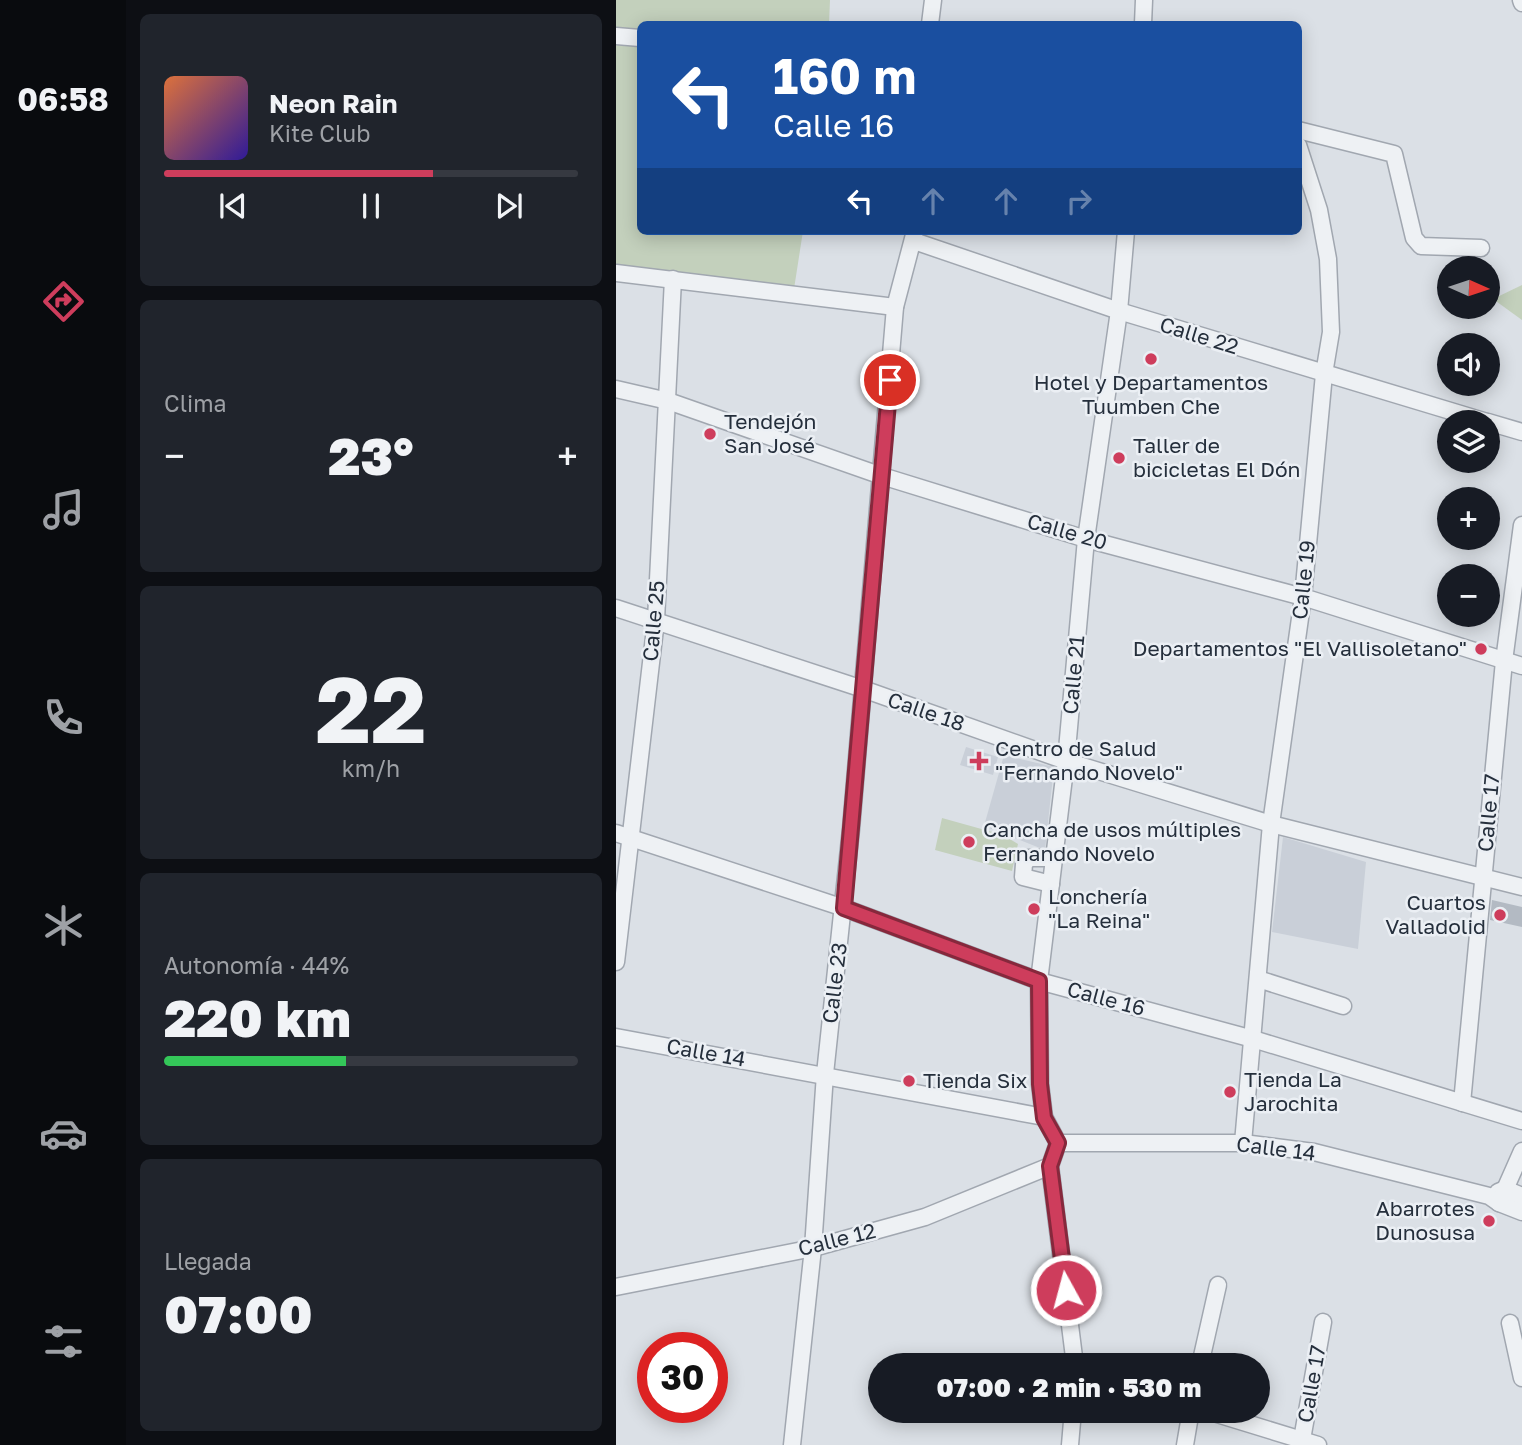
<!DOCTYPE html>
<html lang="es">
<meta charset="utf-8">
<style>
body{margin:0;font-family:"Golos Text",sans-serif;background:#20242c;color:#f1f3f6;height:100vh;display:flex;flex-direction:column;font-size:26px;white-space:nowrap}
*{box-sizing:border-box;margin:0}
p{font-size:23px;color:#9ea1a6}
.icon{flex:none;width:38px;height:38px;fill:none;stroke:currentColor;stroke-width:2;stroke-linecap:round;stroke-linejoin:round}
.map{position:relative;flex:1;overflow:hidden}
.drawer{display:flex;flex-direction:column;gap:14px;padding:14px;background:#0d0f14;width:490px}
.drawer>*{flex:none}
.banner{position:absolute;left:21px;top:21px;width:665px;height:214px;border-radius:10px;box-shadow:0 4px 18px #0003;background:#1a4fa0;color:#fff;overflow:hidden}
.needle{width:46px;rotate:93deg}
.fabs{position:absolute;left:821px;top:256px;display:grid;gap:14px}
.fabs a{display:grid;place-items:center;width:63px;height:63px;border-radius:50%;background:#171b24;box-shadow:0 4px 18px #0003;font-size:35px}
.speed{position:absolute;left:21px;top:1332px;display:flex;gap:14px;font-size:35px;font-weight:700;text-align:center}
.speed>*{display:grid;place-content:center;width:91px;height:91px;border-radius:50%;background:#171b24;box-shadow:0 4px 18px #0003;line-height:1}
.speed .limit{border:10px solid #d22;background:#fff;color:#111}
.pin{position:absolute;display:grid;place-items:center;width:60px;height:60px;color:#fff;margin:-30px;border:4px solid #fff;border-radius:50%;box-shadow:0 2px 7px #0007}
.me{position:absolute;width:77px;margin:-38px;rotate:353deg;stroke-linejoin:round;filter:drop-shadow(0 0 5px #0008)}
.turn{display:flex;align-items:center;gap:24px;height:147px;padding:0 21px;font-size:32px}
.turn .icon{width:91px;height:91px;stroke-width:2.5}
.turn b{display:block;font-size:49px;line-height:60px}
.lanes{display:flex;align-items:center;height:66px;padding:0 21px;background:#0003;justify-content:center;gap:35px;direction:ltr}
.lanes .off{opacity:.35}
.big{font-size:52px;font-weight:800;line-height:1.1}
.drawer .widget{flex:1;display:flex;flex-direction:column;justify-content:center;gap:10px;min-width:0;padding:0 24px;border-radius:10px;background:#20242c}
.drawer .dial{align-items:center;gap:0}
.dial b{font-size:91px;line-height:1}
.song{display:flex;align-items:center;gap:21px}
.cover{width:84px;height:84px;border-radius:10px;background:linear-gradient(135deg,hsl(20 70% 55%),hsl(250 70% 35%))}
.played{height:7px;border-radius:4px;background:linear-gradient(90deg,#ce3d5c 65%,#363941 65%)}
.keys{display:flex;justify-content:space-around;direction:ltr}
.heat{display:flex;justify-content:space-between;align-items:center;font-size:38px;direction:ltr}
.charge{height:10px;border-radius:5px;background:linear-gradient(90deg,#34c759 44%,#363941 0)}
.trip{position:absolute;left:252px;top:1353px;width:402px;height:70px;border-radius:35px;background:#171b24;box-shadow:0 4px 18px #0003;font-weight:800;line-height:70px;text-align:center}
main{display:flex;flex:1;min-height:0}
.menu{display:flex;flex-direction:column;width:126px;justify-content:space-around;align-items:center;background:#090b0e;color:#9ea1a6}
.menu .icon{width:49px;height:49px}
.menu .on{color:#ce3d5c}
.menu b{font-size:32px;color:#f1f3f6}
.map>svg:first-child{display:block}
.built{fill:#c9cfd8}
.green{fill:#c3d0bc}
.building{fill:#b3bac3}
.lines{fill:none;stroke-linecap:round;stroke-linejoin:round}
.minor-casing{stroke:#a1a7b0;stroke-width:19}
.minor{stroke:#eef1f4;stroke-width:16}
.route-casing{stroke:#86283c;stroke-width:18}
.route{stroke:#ce3d5c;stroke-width:12}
.poi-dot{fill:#ce3d5c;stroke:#ebeff4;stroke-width:2.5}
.labels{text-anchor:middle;stroke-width:5;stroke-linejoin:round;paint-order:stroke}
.street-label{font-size:21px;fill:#252f3c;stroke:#ebeff4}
.poi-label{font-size:21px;fill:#252f3c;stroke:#ebeff4;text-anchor:start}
</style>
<main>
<nav class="menu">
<b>06:58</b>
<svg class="icon on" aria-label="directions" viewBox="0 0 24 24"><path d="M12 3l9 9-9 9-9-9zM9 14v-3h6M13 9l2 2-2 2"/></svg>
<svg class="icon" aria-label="music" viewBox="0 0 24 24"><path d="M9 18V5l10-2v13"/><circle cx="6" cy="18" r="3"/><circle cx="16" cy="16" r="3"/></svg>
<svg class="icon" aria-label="phone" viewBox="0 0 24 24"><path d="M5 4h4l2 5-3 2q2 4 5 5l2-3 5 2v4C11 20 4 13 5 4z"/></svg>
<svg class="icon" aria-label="climate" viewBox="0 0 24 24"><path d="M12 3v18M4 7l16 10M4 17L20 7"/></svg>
<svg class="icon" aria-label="car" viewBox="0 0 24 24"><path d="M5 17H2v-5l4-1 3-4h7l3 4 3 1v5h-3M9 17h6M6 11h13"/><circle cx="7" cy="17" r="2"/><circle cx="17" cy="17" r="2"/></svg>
<svg class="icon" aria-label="filters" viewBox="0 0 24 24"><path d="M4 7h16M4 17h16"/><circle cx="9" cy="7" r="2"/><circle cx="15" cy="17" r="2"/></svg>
</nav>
<section class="drawer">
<div class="widget">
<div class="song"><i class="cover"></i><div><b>Neon Rain</b><p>Kite Club</p></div></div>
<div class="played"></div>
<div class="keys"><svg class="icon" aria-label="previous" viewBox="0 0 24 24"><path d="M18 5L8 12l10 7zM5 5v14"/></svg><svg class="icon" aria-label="pause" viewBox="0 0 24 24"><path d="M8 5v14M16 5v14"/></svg><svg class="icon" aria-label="next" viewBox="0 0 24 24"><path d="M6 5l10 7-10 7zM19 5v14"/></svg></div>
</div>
<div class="widget"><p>Clima</p>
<div class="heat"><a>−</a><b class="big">23°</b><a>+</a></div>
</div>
<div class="widget dial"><b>22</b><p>km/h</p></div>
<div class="widget"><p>Autonomía · 44%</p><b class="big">220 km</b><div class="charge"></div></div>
<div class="widget"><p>Llegada</p><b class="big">07:00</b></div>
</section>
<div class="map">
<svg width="906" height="1445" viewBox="0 0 906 1445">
<rect width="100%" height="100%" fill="#dbe0e6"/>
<g class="built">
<path d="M 350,747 L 382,757 L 377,775 L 344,765 Z"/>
<path d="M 388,755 L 438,767 L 429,850 L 368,826 Z"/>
<path d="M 667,837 L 750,862 L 742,949 L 656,932 Z"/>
</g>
<g class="green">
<path d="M 0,0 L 214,0 L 213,24 L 24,24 L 24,231 L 187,231 L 178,289 L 0,265 Z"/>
<path d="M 906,285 L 906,320 L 877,299 Z"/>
<path d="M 326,818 L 387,835 L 402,844 L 396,871 L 319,850 Z"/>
</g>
<path class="building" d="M 876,900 L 906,907 L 906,927 L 874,920 Z"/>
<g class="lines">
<defs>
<g id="minor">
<path d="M 905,0 L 906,3"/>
<path d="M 314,24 L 317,0"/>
<path d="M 527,24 L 528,0"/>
<path d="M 0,36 L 24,38"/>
<path d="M 682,130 L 778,154 L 798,238 L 805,246 L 865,248"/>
<path d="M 298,241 L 503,311 L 871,422"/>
<path d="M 0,273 L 279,307"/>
<path d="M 0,389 L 52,401 L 266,476 L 470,539 L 687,597 L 906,666"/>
<path d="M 872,422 L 906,432"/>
<path d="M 0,608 L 247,689 L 450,761 L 655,824 L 906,887"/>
<path d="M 0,833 L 228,908 L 423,981 L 637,1039 L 906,1121"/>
<path d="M 435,884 L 407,877 L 408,864 L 413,858 L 438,858"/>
<path d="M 0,962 L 40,620 L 57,279"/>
<path d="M 642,979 L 727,1006"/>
<path d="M 0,1037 L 428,1117"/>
<path d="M 846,1103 L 888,661 L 906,525"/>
<path d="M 442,1143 L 627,1143 L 698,1152 L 873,1196 L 883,1203 L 906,1212"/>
<path d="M 627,1143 L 655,824 L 687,597 L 708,374 L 715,332 L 712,259 L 703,210 L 682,145"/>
<path d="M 882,1192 L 889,1189 L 906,1196"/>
<path d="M 883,1203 L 906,1151"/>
<path d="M 0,1287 L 197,1248 L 309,1217 L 434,1166"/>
<path d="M 894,1323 L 906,1378"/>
<path d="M 459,1365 L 434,1166 L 442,1143 L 428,1117 L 424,1084 L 423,981 L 450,761 L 470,539 L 503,311 L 510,231"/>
<path d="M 584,1365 L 602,1285"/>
<path d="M 588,1410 L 702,1445"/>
<path d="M 176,1445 L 197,1248 L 209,1074 L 235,829 L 279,307 L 299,231"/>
<path d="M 454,1445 L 457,1410"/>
<path d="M 569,1445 L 575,1410"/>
<path d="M 685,1445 L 707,1322"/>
</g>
</defs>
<use href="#minor" class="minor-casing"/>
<use href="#minor" class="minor"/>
</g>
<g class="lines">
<defs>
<path id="route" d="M 274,380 L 228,908 L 423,981 L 424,1084 L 428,1118 L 442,1143 L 434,1166 L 450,1290"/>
</defs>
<use href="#route" class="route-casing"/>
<use href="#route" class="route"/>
</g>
<g class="poi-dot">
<circle cx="535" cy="359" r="7"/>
<circle cx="94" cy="434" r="7"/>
<circle cx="503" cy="458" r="7"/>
<circle cx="865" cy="649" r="7"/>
<path d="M359.5 750.5h7v7h7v7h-7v7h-7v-7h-7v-7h7z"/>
<circle cx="353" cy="842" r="7"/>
<circle cx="418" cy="909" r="7"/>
<circle cx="884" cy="915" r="7"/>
<circle cx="293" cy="1081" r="7"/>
<circle cx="614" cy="1092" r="7"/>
<circle cx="873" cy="1221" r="7"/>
</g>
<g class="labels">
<g class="street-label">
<text transform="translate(583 336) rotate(17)" y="7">Calle 22</text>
<text transform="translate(451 532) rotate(16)" y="7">Calle 20</text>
<text transform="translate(688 580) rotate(-84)" y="7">Calle 19</text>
<text transform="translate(38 621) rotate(-85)" y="7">Calle 25</text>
<text transform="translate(458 675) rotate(-85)" y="7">Calle 21</text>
<text transform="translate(310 712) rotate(19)" y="7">Calle 18</text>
<text transform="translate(873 813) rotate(-85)" y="7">Calle 17</text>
<text transform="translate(219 983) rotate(-83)" y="7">Calle 23</text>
<text transform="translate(490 999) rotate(15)" y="7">Calle 16</text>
<text transform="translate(90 1053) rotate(10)" y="7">Calle 14</text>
<text transform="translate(660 1149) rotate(7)" y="7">Calle 14</text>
<text transform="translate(221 1240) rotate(-14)" y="7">Calle 12</text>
<text transform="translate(696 1384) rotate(-80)" y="7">Calle 17</text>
</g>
<g class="poi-label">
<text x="535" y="390" text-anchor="middle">Hotel y Departamentos<tspan x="535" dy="24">Tuumben Che</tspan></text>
<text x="108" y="429">Tendejón<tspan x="108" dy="24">San José</tspan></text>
<text x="517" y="453">Taller de<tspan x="517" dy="24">bicicletas El Dón</tspan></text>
<text x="851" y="656" text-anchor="end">Departamentos "El Vallisoletano"</text>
<text x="379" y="756">Centro de Salud<tspan x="379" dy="24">"Fernando Novelo"</tspan></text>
<text x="367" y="837">Cancha de usos múltiples<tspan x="367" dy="24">Fernando Novelo</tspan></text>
<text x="432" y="904">Lonchería<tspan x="432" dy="24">"La Reina"</tspan></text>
<text x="870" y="910" text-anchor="end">Cuartos<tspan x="870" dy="24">Valladolid</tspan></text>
<text x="628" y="1087">Tienda La<tspan x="628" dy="24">Jarochita</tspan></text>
<text x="307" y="1088">Tienda Six</text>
<text x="859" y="1216" text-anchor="end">Abarrotes<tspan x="859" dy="24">Dunosusa</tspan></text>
</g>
</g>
</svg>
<div class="fabs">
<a><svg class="needle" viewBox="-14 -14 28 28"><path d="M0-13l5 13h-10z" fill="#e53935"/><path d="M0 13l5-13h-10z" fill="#9ea1a6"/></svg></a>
<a><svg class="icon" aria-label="sound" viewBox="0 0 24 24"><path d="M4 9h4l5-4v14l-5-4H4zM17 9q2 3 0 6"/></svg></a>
<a><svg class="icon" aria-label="layers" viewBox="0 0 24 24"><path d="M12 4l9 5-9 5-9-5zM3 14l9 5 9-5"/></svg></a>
<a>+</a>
<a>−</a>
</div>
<div class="speed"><div class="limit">30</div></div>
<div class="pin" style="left:274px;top:380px;background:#d93025"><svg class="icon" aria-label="arrive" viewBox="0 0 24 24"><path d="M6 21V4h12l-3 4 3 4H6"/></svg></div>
<svg class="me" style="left:450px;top:1290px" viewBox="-20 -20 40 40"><circle r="17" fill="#ce3d5c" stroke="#fff" stroke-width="3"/><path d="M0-11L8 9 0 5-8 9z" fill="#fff"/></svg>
<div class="trip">07:00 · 2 min · 530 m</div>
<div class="banner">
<div class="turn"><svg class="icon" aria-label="left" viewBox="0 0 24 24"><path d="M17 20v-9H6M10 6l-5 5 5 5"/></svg><div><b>160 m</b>Calle 16</div></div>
<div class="lanes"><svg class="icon" aria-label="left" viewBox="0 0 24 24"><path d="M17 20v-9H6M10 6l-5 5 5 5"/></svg><svg class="icon off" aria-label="ahead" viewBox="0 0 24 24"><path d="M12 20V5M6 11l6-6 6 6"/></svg><svg class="icon off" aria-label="ahead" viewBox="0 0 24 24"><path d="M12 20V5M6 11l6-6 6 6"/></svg><svg class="icon off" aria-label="right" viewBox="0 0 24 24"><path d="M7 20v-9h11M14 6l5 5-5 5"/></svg></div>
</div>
</div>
</main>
